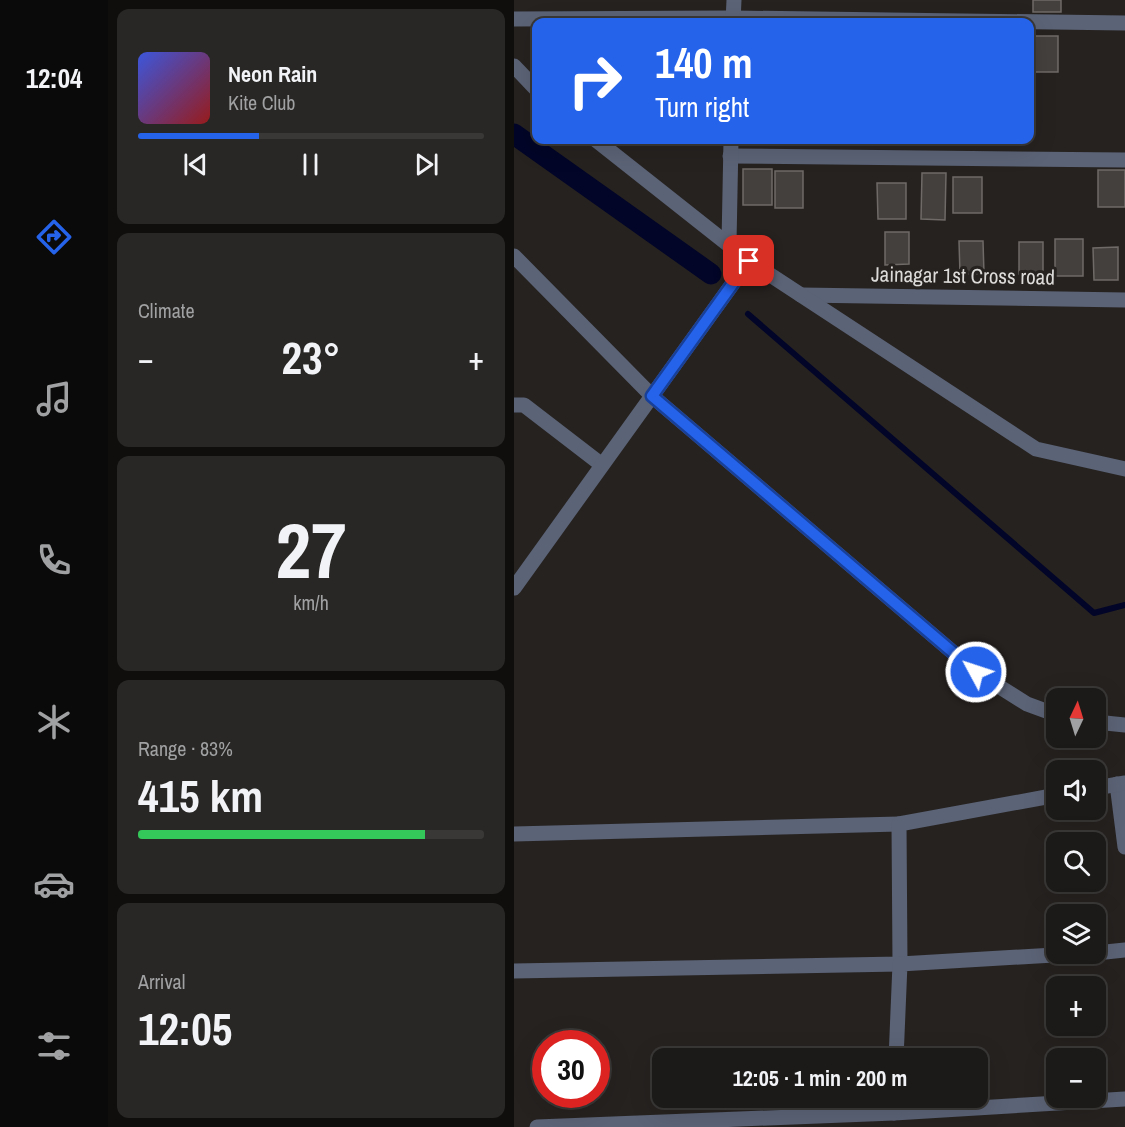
<!DOCTYPE html>
<meta charset="utf-8">
<style>
body{margin:0;font-family:"Archivo Narrow",sans-serif;background:#292725;color:#f1f3f6;height:100vh;display:flex;flex-direction:column;font-size:22px;white-space:nowrap}
*{box-sizing:border-box;margin:0}
p{font-size:20px;color:#a0a1a2}
.icon{flex:none;width:33px;height:33px;fill:none;stroke:currentColor;stroke-width:2;stroke-linecap:round;stroke-linejoin:round}
.map{position:relative;flex:1;overflow:hidden}
.side{display:flex;flex-direction:column;gap:9px;padding:9px;background:#0f0e0d;width:406px}
.side>*{flex:none}
.banner{position:absolute;left:18px;top:18px;width:502px;height:126px;border-radius:12px;box-shadow:0 6px 24px #0002,0 0 0 2px #3a3837;background:#2563eb;color:#fff;overflow:hidden}
.needle{width:39px;rotate:4deg}
.controls{position:absolute;left:532px;top:688px;display:grid;gap:12px}
.controls a{display:grid;place-items:center;width:60px;height:60px;border-radius:12px;background:#1c1a18;box-shadow:0 6px 24px #0002,0 0 0 2px #3a3837;font-size:30px}
.speed{position:absolute;left:18px;top:1030px;display:flex;gap:12px;font-size:30px;font-weight:700;text-align:center}
.speed>*{display:grid;place-content:center;width:78px;height:78px;border-radius:50%;background:#1c1a18;box-shadow:0 6px 24px #0002,0 0 0 2px #3a3837;line-height:1}
.speed .limit{border:9px solid #d22;background:#fff;color:#111}
.pin{position:absolute;display:grid;place-items:center;width:51px;height:51px;color:#fff;margin:-26px;border-radius:12px;box-shadow:0 3px 9px #0006}
.me{position:absolute;width:66px;margin:-33px;rotate:310deg;stroke-linejoin:round;filter:drop-shadow(0 0 4px #0008)}
.turn{display:flex;align-items:center;gap:21px;height:126px;padding:0 24px;font-size:27px}
.turn .icon{width:78px;height:78px;stroke-width:2.5}
.turn b{display:block;font-size:42px;line-height:51px}
.big{font-size:45px;font-weight:700;line-height:1.1}
.side .tile{flex:1;display:flex;flex-direction:column;justify-content:center;gap:9px;min-width:0;padding:0 21px;border-radius:12px;background:#292725}
.side .dial{align-items:center;gap:0}
.dial b{font-size:78px;line-height:1}
.song{display:flex;align-items:center;gap:18px}
.cover{width:72px;height:72px;border-radius:9px;background:linear-gradient(135deg,hsl(230 70% 55%),hsl(0 70% 35%))}
.played{height:6px;border-radius:3px;background:linear-gradient(90deg,#2563eb 35%,#3a3837 35%)}
.keys{display:flex;justify-content:space-around;direction:ltr}
.heat{display:flex;justify-content:space-between;align-items:center;font-size:33px;direction:ltr}
.charge{height:9px;border-radius:4px;background:linear-gradient(90deg,#34c759 83%,#3a3837 0)}
.trip{position:absolute;left:138px;top:1048px;width:336px;height:60px;border-radius:12px;background:#1c1a18;box-shadow:0 6px 24px #0002,0 0 0 2px #3a3837;font-weight:700;line-height:60px;text-align:center}
main{display:flex;flex:1;min-height:0}
.tab-bar{display:flex;flex-direction:column;width:108px;justify-content:space-around;align-items:center;background:#0b0a0a;color:#a0a1a2}
.tab-bar .icon{width:42px;height:42px}
.tab-bar .selected{color:#2563eb}
.tab-bar b{font-size:27px;color:#f1f3f6}
.map>svg:first-child{display:block}
.lines{fill:none;stroke-linecap:round;stroke-linejoin:round}
.stream{stroke:#020527;stroke-width:6}
.canal{stroke:#020527;stroke-width:21}
.building{fill:#44403d;stroke:#6f6a67;stroke-width:1.5}
.minor{stroke:#5b6376;stroke-width:15}
.tertiary{stroke:#5b6376;stroke-width:15}
.route-casing{stroke:#184099;stroke-width:15}
.route{stroke:#2563eb;stroke-width:10}
.labels{text-anchor:middle;stroke-width:6;stroke-linejoin:round;paint-order:stroke}
.street-label{font-size:21px;fill:#dddbd9;stroke:#262220}
</style>
<main>
<nav class="tab-bar">
<b>12:04</b>
<svg class="icon selected" aria-label="directions" viewBox="0 0 24 24"><path d="M12 3l9 9-9 9-9-9zM9 14v-3h6M13 9l2 2-2 2"/></svg>
<svg class="icon" aria-label="music" viewBox="0 0 24 24"><path d="M9 18V5l10-2v13"/><circle cx="6" cy="18" r="3"/><circle cx="16" cy="16" r="3"/></svg>
<svg class="icon" aria-label="phone" viewBox="0 0 24 24"><path d="M5 4h4l2 5-3 2q2 4 5 5l2-3 5 2v4C11 20 4 13 5 4z"/></svg>
<svg class="icon" aria-label="climate" viewBox="0 0 24 24"><path d="M12 3v18M4 7l16 10M4 17L20 7"/></svg>
<svg class="icon" aria-label="car" viewBox="0 0 24 24"><path d="M5 17H2v-5l4-1 3-4h7l3 4 3 1v5h-3M9 17h6M6 11h13"/><circle cx="7" cy="17" r="2"/><circle cx="17" cy="17" r="2"/></svg>
<svg class="icon" aria-label="filters" viewBox="0 0 24 24"><path d="M4 7h16M4 17h16"/><circle cx="9" cy="7" r="2"/><circle cx="15" cy="17" r="2"/></svg>
</nav>
<section class="side">
<div class="tile">
<div class="song"><i class="cover"></i><div><b>Neon Rain</b><p>Kite Club</p></div></div>
<div class="played"></div>
<div class="keys"><svg class="icon" aria-label="previous" viewBox="0 0 24 24"><path d="M18 5L8 12l10 7zM5 5v14"/></svg><svg class="icon" aria-label="pause" viewBox="0 0 24 24"><path d="M8 5v14M16 5v14"/></svg><svg class="icon" aria-label="next" viewBox="0 0 24 24"><path d="M6 5l10 7-10 7zM19 5v14"/></svg></div>
</div>
<div class="tile"><p>Climate</p>
<div class="heat"><a>−</a><b class="big">23°</b><a>+</a></div>
</div>
<div class="tile dial"><b>27</b><p>km/h</p></div>
<div class="tile"><p>Range · 83%</p><b class="big">415 km</b><div class="charge"></div></div>
<div class="tile"><p>Arrival</p><b class="big">12:05</b></div>
</section>
<div class="map">
<svg width="611" height="1127" viewBox="0 0 611 1127">
<rect width="100%" height="100%" fill="#262220"/>
<g class="lines">
<path class="stream" d="M 234,314 L 580,613 L 611,605"/>
<path class="canal" d="M 0,134 L 197,274"/>
</g>
<g class="building">
<rect x="519" y="0" width="28" height="12"/>
<rect x="516" y="36" width="28" height="36"/>
<rect x="369" y="140" width="29" height="3"/>
<rect x="229" y="169" width="29" height="36"/>
<rect x="584" y="170" width="27" height="37"/>
<rect x="261" y="171" width="28" height="37"/>
<path d="M 408,173 L 432,173 L 431,220 L 407,219 Z"/>
<rect x="439" y="177" width="29" height="36"/>
<path d="M 363,183 L 392,183 L 392,219 L 364,219 Z"/>
<path d="M 371,232 L 395,232 L 395,264 L 371,265 Z"/>
<rect x="541" y="239" width="28" height="37"/>
<path d="M 445,241 L 469,241 L 470,274 L 446,274 Z"/>
<rect x="505" y="242" width="24" height="32"/>
<path d="M 604,247 L 604,280 L 580,280 L 579,248 Z"/>
</g>
<g class="lines">
<g class="minor">
<path d="M 0,19 L 219,18 L 611,23"/>
<path d="M 219,22 L 220,0"/>
<path d="M 216,156 L 611,160"/>
<path d="M 215,243 L 217,140"/>
<path d="M 0,256 L 138,396 L 462,672 L 513,704 L 543,715"/>
<path d="M 287,295 L 611,300"/>
<path d="M 0,405 L 10,405 L 88,465"/>
<path d="M 0,588 L 235,261"/>
<path d="M 582,722 L 611,725"/>
<path d="M 603,784 L 611,847"/>
<path d="M 582,788 L 611,783"/>
<path d="M 0,834 L 385,824"/>
<path d="M 582,953 L 611,950"/>
<path d="M 0,971 L 386,964 L 385,824 L 543,795"/>
<path d="M 382,1059 L 386,964 L 557,954"/>
<path d="M 381,1098 L 380,1113 L 611,1099"/>
<path d="M 23,1127 L 380,1113"/>
</g>
<g class="tertiary">
<path d="M 0,66 L 22,89"/>
<path d="M 82,140 L 235,261 L 522,449 L 611,469"/>
</g>
</g>
<g class="lines">
<defs>
<path id="route" d="M 235,261 L 138,396 L 462,672"/>
</defs>
<use href="#route" class="route-casing"/>
<use href="#route" class="route"/>
</g>
<g class="labels">
<g class="street-label">
<text transform="translate(449 276) rotate(1)" y="7">Jainagar 1st Cross road</text>
</g>
</g>
</svg>
<div class="controls">
<a><svg class="needle" viewBox="-14 -14 28 28"><path d="M0-13l5 13h-10z" fill="#e53935"/><path d="M0 13l5-13h-10z" fill="#a0a1a2"/></svg></a>
<a><svg class="icon" aria-label="sound" viewBox="0 0 24 24"><path d="M4 9h4l5-4v14l-5-4H4zM17 9q2 3 0 6"/></svg></a>
<a><svg class="icon" aria-label="search" viewBox="0 0 24 24"><circle cx="10" cy="10" r="6"/><path d="M15 15l6 6"/></svg></a>
<a><svg class="icon" aria-label="layers" viewBox="0 0 24 24"><path d="M12 4l9 5-9 5-9-5zM3 14l9 5 9-5"/></svg></a>
<a>+</a>
<a>−</a>
</div>
<div class="speed"><div class="limit">30</div></div>
<div class="pin" style="left:235px;top:261px;background:#d93025"><svg class="icon" aria-label="arrive" viewBox="0 0 24 24"><path d="M6 21V4h12l-3 4 3 4H6"/></svg></div>
<svg class="me" style="left:462px;top:672px" viewBox="-20 -20 40 40"><circle r="17" fill="#2563eb" stroke="#fff" stroke-width="3"/><path d="M0-11L8 9 0 5-8 9z" fill="#fff"/></svg>
<div class="trip">12:05 · 1 min · 200 m</div>
<div class="banner">
<div class="turn"><svg class="icon" aria-label="right" viewBox="0 0 24 24"><path d="M7 20v-9h11M14 6l5 5-5 5"/></svg><div><b>140 m</b>Turn right</div></div>
</div>
</div>
</main>
